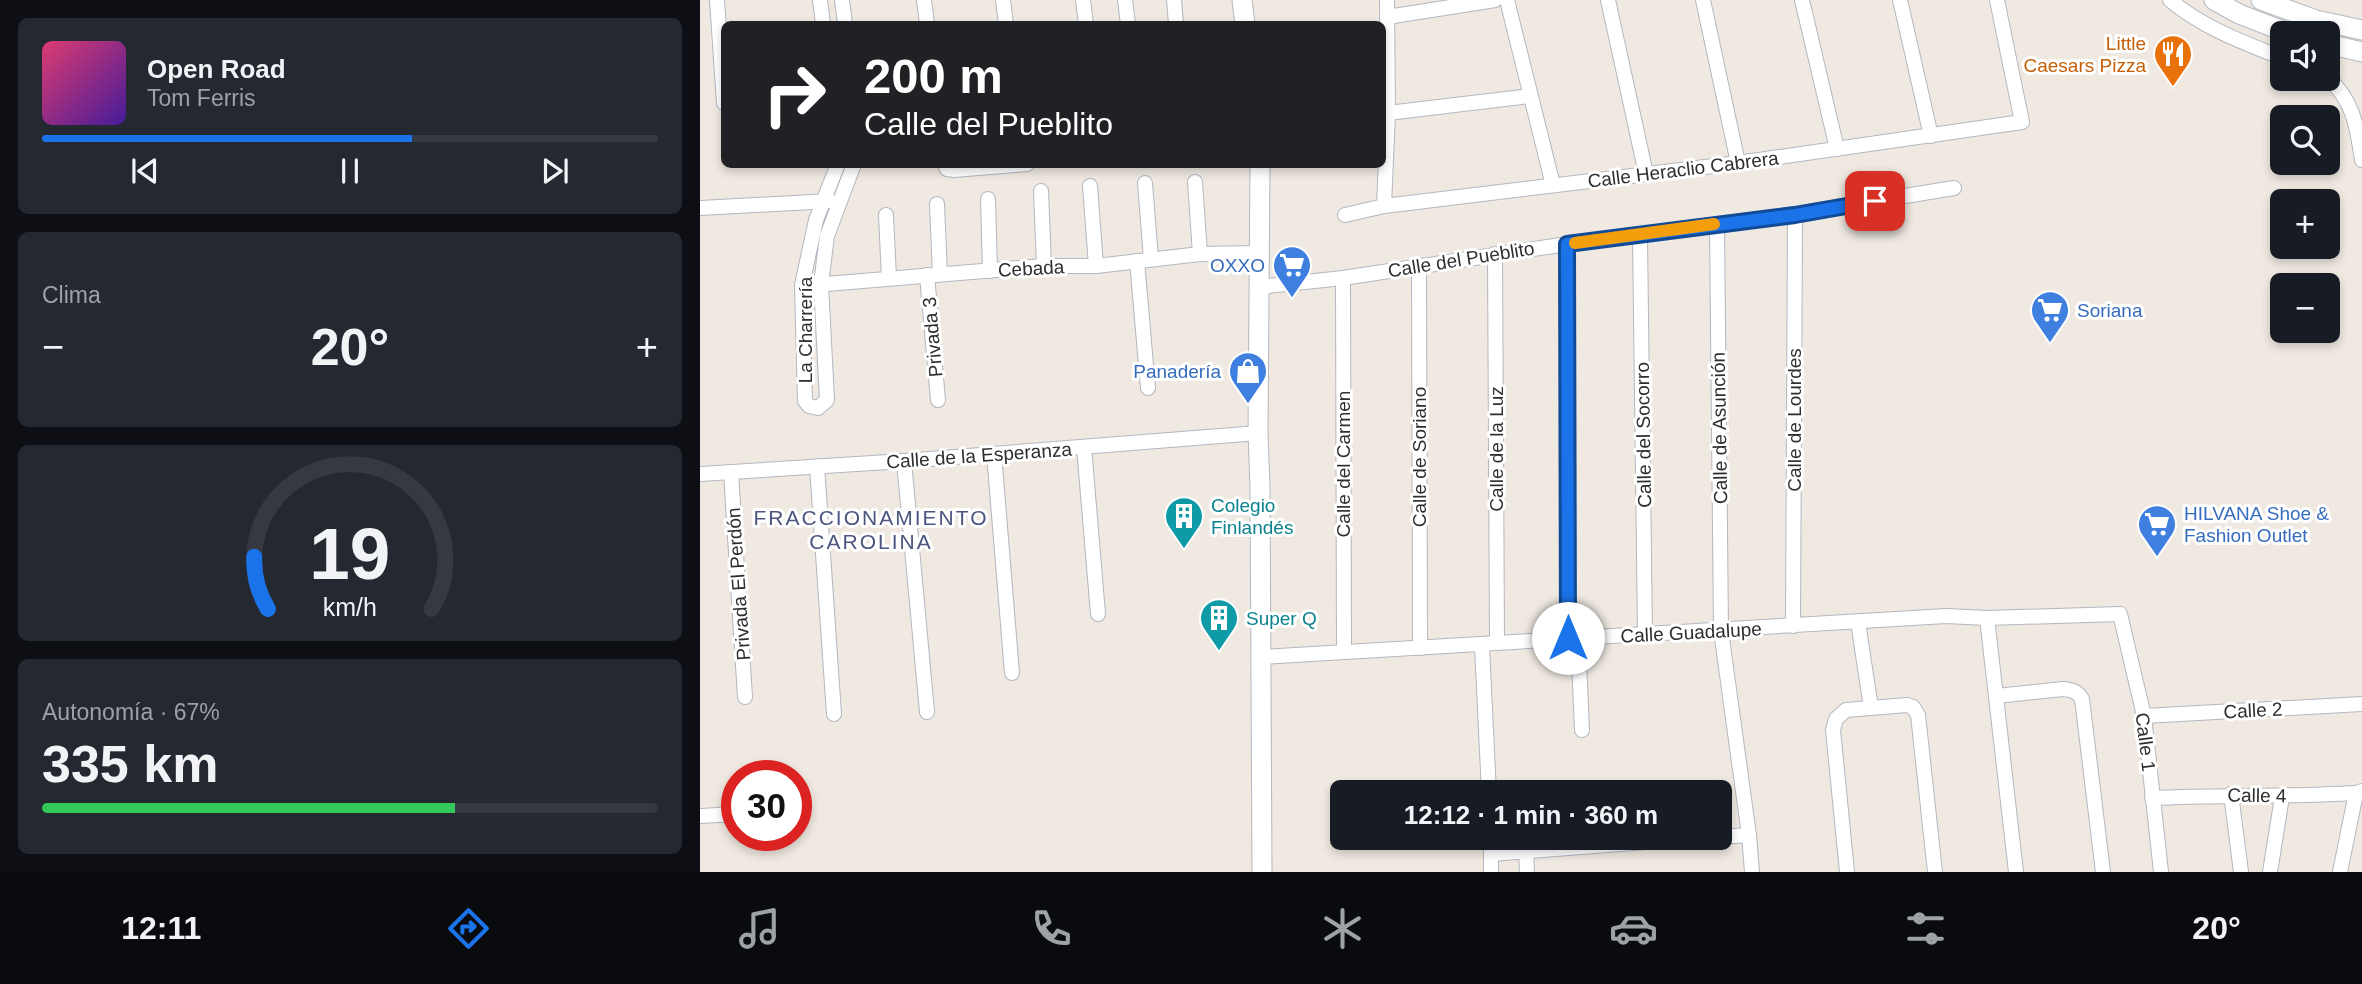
<!DOCTYPE html>
<html lang="es">
<meta charset="utf-8">
<style>
body{margin:0;font-family:Helvetica,sans-serif;background:#242831;color:#f1f3f6;height:100vh;display:flex;flex-direction:column;font-size:26px;white-space:nowrap}
*{box-sizing:border-box;margin:0}
p{font-size:23px;color:#9ea1a6}
.icon{flex:none;width:38px;height:38px;fill:none;stroke:currentColor;stroke-width:2;stroke-linecap:round;stroke-linejoin:round}
.map{position:relative;flex:1;overflow:hidden}
.drawer{display:flex;flex-direction:column;gap:18px;padding:18px;background:#0d0f14;width:700px}
.drawer>*{flex:none}
.top-card{position:absolute;left:21px;top:21px;width:665px;height:147px;border-radius:10px;box-shadow:0 4px 10px #0003;background:#202124;color:#fff;overflow:hidden}
.tools{position:absolute;left:1570px;top:21px;display:grid;gap:14px}
.tools a{display:grid;place-items:center;width:70px;height:70px;border-radius:10px;background:#171b24;box-shadow:0 4px 10px #0003;font-size:35px}
.speed{position:absolute;left:21px;top:760px;display:flex;gap:14px;font-size:35px;font-weight:700;text-align:center}
.speed>*{display:grid;place-content:center;width:91px;height:91px;border-radius:50%;background:#171b24;box-shadow:0 4px 10px #0003;line-height:1}
.speed .limit{border:10px solid #d22;background:#fff;color:#111}
.pin{position:absolute;display:grid;place-items:center;width:60px;height:60px;color:#fff;margin:-30px;border-radius:14px;box-shadow:0 4px 10px #0006}
.me{position:absolute;width:77px;margin:-38px;rotate:0deg;stroke-linejoin:round;filter:drop-shadow(0 0 5px #0008)}
.turn{display:flex;align-items:center;gap:24px;height:147px;padding:0 28px;font-size:32px}
.turn .icon{width:91px;height:91px;stroke-width:2.5}
.turn b{display:block;font-size:49px;line-height:60px}
.big{font-size:52px;font-weight:800;line-height:1.1}
.drawer .widget{flex:1;display:flex;flex-direction:column;justify-content:center;gap:10px;min-width:0;padding:0 24px;border-radius:10px;background:#242831}
.drawer .dial{align-items:center;gap:0}
.dial svg{height:182px;overflow:visible;fill:none;stroke:#363941;stroke-width:7;stroke-linecap:round;text-anchor:middle}
.dial text{fill:#f1f3f6;stroke:none}
.song{display:flex;align-items:center;gap:21px}
.cover{width:84px;height:84px;border-radius:10px;background:linear-gradient(135deg,hsl(340 70% 55%),hsl(260 70% 35%))}
.played{height:7px;border-radius:4px;background:linear-gradient(90deg,#1a73e8 60%,#363941 60%)}
.keys{display:flex;justify-content:space-around;direction:ltr}
.heat{display:flex;justify-content:space-between;align-items:center;font-size:38px;direction:ltr}
.charge{height:10px;border-radius:5px;background:linear-gradient(90deg,#34c759 67%,#363941 0)}
.trip{position:absolute;left:630px;top:780px;width:402px;height:70px;border-radius:10px;background:#171b24;box-shadow:0 4px 10px #0003;font-weight:800;line-height:70px;text-align:center}
.tabs{display:flex;height:112px;justify-content:space-around;align-items:center;background:#090b0e;color:#9ea1a6}
.tabs .icon{width:49px;height:49px}
.tabs .on{color:#1a73e8}
.tabs b{font-size:32px;color:#f1f3f6}
main{display:flex;flex:1;min-height:0}
.map>svg:first-child{display:block}
.lines{fill:none;stroke-linecap:round;stroke-linejoin:round}
.street-casing{stroke:#b4b7c1;stroke-width:16}
.secondary-casing{stroke:#b4b7c1;stroke-width:21}
.street{stroke:#fff;stroke-width:14}
.secondary{stroke:#fff;stroke-width:19}
.route-casing{stroke:#114b97;stroke-width:18}
.route{stroke:#1a73e8;stroke-width:12}
.slow{stroke:#f59e0b;stroke-width:12}
.labels{text-anchor:middle;stroke-width:6;stroke-linejoin:round;paint-order:stroke}
.food-label{font-size:19px;fill:#c56008;stroke:#fff;text-anchor:end}
.street-label{font-size:19px;fill:#2e2e2e;stroke:#fff}
.shop-label{font-size:19px;fill:#366cbe;stroke:#fff;text-anchor:end}
.culture-label{font-size:19px;fill:#0d838f;stroke:#fff;text-anchor:start}
.neighbourhood-label{font-size:21px;letter-spacing:2px;fill:#4d5680;stroke:#fff}
</style>
<main>
<section class="drawer">
<div class="widget">
<div class="song"><i class="cover"></i><div><b>Open Road</b><p>Tom Ferris</p></div></div>
<div class="played"></div>
<div class="keys"><svg class="icon" aria-label="previous" viewBox="0 0 24 24"><path d="M18 5L8 12l10 7zM5 5v14"/></svg><svg class="icon" aria-label="pause" viewBox="0 0 24 24"><path d="M8 5v14M16 5v14"/></svg><svg class="icon" aria-label="next" viewBox="0 0 24 24"><path d="M6 5l10 7-10 7zM19 5v14"/></svg></div>
</div>
<div class="widget"><p>Clima</p>
<div class="heat"><a>−</a><b class="big">20°</b><a>+</a></div>
</div>
<div class="widget dial"><svg viewBox="0 0 100 80">
<path d="M14 69A42 42 0 1 1 86 69"/>
<path d="M14 69A42 42 0 0 1 8 46" stroke="#1a73e8"/>
<text x="50" y="56" font-size="32" font-weight="700">19</text>
<text x="50" y="72" font-size="11">km/h</text>
</svg></div>
<div class="widget"><p>Autonomía · 67%</p><b class="big">335 km</b><div class="charge"></div></div>
</section>
<div class="map">
<svg width="1662" height="872" viewBox="0 0 1662 872">
<rect width="100%" height="100%" fill="#efe9e1"/>
<g class="lines">
<defs>
<g id="street">
<path d="M 17,0 L 24,103"/>
<path d="M 120,0 L 123,24"/>
<path d="M 142,0 L 145,24"/>
<path d="M 224,0 L 227,24"/>
<path d="M 303,0 L 306,24"/>
<path d="M 383,0 L 386,24"/>
<path d="M 425,0 L 428,24"/>
<path d="M 474,0 L 476,24"/>
<path d="M 807,0 L 853,185"/>
<path d="M 908,0 L 946,174"/>
<path d="M 1003,0 L 1038,163"/>
<path d="M 1102,0 L 1137,149"/>
<path d="M 1200,0 L 1231,136"/>
<path d="M 1470,0 C 1503,28 1543,42 1582,58"/>
<path d="M 687,17 L 795,0"/>
<path d="M 1628,78 C 1654,101 1657,128 1662,160"/>
<path d="M 688,113 L 830,96"/>
<path d="M 138,164 L 116,220 L 102,285 L 105,401 L 109,406 L 118,408 L 127,400 L 121,284 L 127,236 L 154,164"/>
<path d="M 245,164 L 247,169 L 254,170 L 327,164"/>
<path d="M 495,182 L 500,254"/>
<path d="M 445,183 L 451,259"/>
<path d="M 390,186 L 396,266"/>
<path d="M 341,191 L 344,266"/>
<path d="M 288,199 L 290,271"/>
<path d="M 237,204 L 240,274"/>
<path d="M 684,206 L 688,113 L 687,0"/>
<path d="M 0,208 L 130,201"/>
<path d="M 186,215 L 189,278"/>
<path d="M 645,215 L 684,206 L 1038,163 L 1322,122 L 1297,0"/>
<path d="M 1017,224 L 1021,631 L 1049,835 L 1052,872"/>
<path d="M 940,236 L 945,635"/>
<path d="M 867,244 L 868,638"/>
<path d="M 795,254 L 797,643"/>
<path d="M 437,261 L 448,388"/>
<path d="M 719,265 L 720,648"/>
<path d="M 227,275 L 238,400"/>
<path d="M 643,278 L 644,651"/>
<path d="M 114,285 L 344,266 L 396,266 L 500,254 L 559,253"/>
<path d="M 559,287 L 643,278 L 867,244 L 1095,214 L 1254,188"/>
<path d="M 384,447 L 398,614"/>
<path d="M 294,454 L 312,673"/>
<path d="M 204,461 L 227,712"/>
<path d="M 117,466 L 134,714"/>
<path d="M 31,472 L 45,697"/>
<path d="M 0,474 L 204,461 L 558,433"/>
<path d="M 1287,618 L 1316,872"/>
<path d="M 1158,622 L 1171,708"/>
<path d="M 1093,626 L 1095,214"/>
<path d="M 878,638 L 882,730"/>
<path d="M 782,646 L 789,793"/>
<path d="M 562,657 L 1246,616 L 1287,618 L 1420,614 L 1444,716 L 1461,872"/>
<path d="M 1297,696 L 1363,689 C 1372,690 1377,691 1382,699 L 1403,872"/>
<path d="M 1444,716 L 1662,704"/>
<path d="M 1531,794 L 1541,872"/>
<path d="M 1452,798 C 1520,795 1588,797 1656,793 L 1662,791"/>
<path d="M 0,816 L 37,814"/>
<path d="M 1020,837 L 1049,835"/>
<path d="M 791,838 L 791,872"/>
<path d="M 826,850 L 827,872"/>
<path d="M 792,854 L 997,838"/>
<path d="M 1147,872 L 1133,730 L 1136,719 L 1146,710 L 1207,705 L 1213,707 L 1218,715 L 1235,872"/>
<path d="M 1570,872 L 1582,797"/>
<path d="M 1640,872 L 1656,793"/>
</g>
<g id="secondary">
<path d="M 542,0 L 545,24"/>
<path d="M 1514,0 L 1539,14 L 1588,33"/>
<path d="M 1561,0 L 1616,20 L 1662,30"/>
<path d="M 1628,44 L 1662,52"/>
<path d="M 560,164 L 558,433 L 560,487 L 562,872"/>
</g>
</defs>
<use href="#street" class="street-casing"/>
<use href="#secondary" class="secondary-casing"/>
<use href="#street" class="street"/>
<use href="#secondary" class="secondary"/>
</g>
<g class="lines">
<defs>
<path id="route" d="M 868,638 L 867,244 L 1095,215 L 1175,201"/>
</defs>
<use href="#route" class="route-casing"/>
<use href="#route" class="route"/>
<path class="slow" d="M 875,243 L 1014,224"/>
</g>
<defs>
<symbol id="restaurant-pin" viewBox="-11 -11 22 30"><path d="M0 17L-7.5 6A9.5 9.5 0 1 1 7.5 6Z" fill="#e8710a" stroke="#fff"/><path d="M-5-6h1v4h1v-4h1v4h1v-4h1v5L-1.5 .5V6h-2V.5L-5-1ZM5-6V6H3V1.5H1.5Q1.5-4 5-6Z" fill="#fff"/></symbol>
<symbol id="supermarket-pin" viewBox="-11 -11 22 30"><path d="M0 17L-7.5 6A9.5 9.5 0 1 1 7.5 6Z" fill="#3f7fe0" stroke="#fff"/><path d="M-6-5.5h2.5l.6 2H6L4.5 2H-2.5L-4.4-4H-6ZM-1.5 3.2a1.3 1.3 0 1 0 .1 0ZM3 3.2a1.3 1.3 0 1 0 .1 0Z" fill="#fff"/></symbol>
<symbol id="shop-pin" viewBox="-11 -11 22 30"><path d="M0 17L-7.5 6A9.5 9.5 0 1 1 7.5 6Z" fill="#3f7fe0" stroke="#fff"/><path d="M-5-2.5h2.3a2.7 3.5 0 0 1 5.4 0H5L5.5 6h-11ZM-1.5-2.5h3a1.5 2.3 0 0 0-3 0Z" fill="#fff"/></symbol>
<symbol id="building-pin" viewBox="-11 -11 22 30"><path d="M0 17L-7.5 6A9.5 9.5 0 1 1 7.5 6Z" fill="#0f9aa8" stroke="#fff"/><path d="M-4-6H4V6H1V3H-1V6H-4ZM-2.5-4.3h1.7v1.8h-1.7ZM.8-4.3h1.7v1.8H.8ZM-2.5-1h1.7V.8h-1.7ZM.8-1h1.7V.8H.8Z" fill="#fff"/></symbol>
</defs>
<g fill-rule="evenodd">
<use href="#restaurant-pin" x="1451" y="32" width="44" height="60"/>
<use href="#supermarket-pin" x="570" y="243" width="44" height="60"/>
<use href="#supermarket-pin" x="1328" y="288" width="44" height="60"/>
<use href="#shop-pin" x="526" y="349" width="44" height="60"/>
<use href="#building-pin" x="462" y="494" width="44" height="60"/>
<use href="#supermarket-pin" x="1435" y="502" width="44" height="60"/>
<use href="#building-pin" x="497" y="596" width="44" height="60"/>
</g>
<g class="labels">
<g class="food-label">
<text x="1446" y="50">Little<tspan x="1446" dy="22">Caesars Pizza</tspan></text>
</g>
<g class="street-label">
<text transform="translate(983 169) rotate(-7)" y="7">Calle Heraclio Cabrera</text>
<text transform="translate(761 259) rotate(-9)" y="7">Calle del Pueblito</text>
<text transform="translate(331 268) rotate(-3)" y="7">Cebada</text>
<text transform="translate(105 330) rotate(-90)" y="7">La Charrería</text>
<text transform="translate(232 337) rotate(-95)" y="7">Privada 3</text>
<text transform="translate(1094 420) rotate(-90)" y="7">Calle de Lourdes</text>
<text transform="translate(1019 428) rotate(-91)" y="7">Calle de Asunción</text>
<text transform="translate(943 435) rotate(-91)" y="7">Calle del Socorro</text>
<text transform="translate(796 449) rotate(-90)" y="7">Calle de la Luz</text>
<text transform="translate(279 455) rotate(-4)" y="7">Calle de la Esperanza</text>
<text transform="translate(719 457) rotate(-90)" y="7">Calle de Soriano</text>
<text transform="translate(643 464) rotate(-90)" y="7">Calle del Carmen</text>
<text transform="translate(38 584) rotate(-94)" y="7">Privada El Perdón</text>
<text transform="translate(991 632) rotate(-3)" y="7">Calle Guadalupe</text>
<text transform="translate(1553 710) rotate(-3)" y="7">Calle 2</text>
<text transform="translate(1446 742) rotate(83)" y="7">Calle 1</text>
<text transform="translate(1557 795) rotate(1)" y="7">Calle 4</text>
</g>
<g class="shop-label">
<text x="565" y="272">OXXO</text>
<text x="1377" y="317" text-anchor="start">Soriana</text>
<text x="521" y="378">Panadería</text>
<text x="1484" y="520" text-anchor="start">HILVANA Shoe &amp;<tspan x="1484" dy="22">Fashion Outlet</tspan></text>
</g>
<g class="culture-label">
<text x="511" y="512">Colegio<tspan x="511" dy="22">Finlandés</tspan></text>
<text x="546" y="625">Super Q</text>
</g>
<g class="neighbourhood-label">
<text x="171" y="525">FRACCIONAMIENTO<tspan x="171" dy="24">CAROLINA</tspan></text>
</g>
</g>
</svg>
<div class="tools">
<a><svg class="icon" aria-label="sound" viewBox="0 0 24 24"><path d="M4 9h4l5-4v14l-5-4H4zM17 9q2 3 0 6"/></svg></a>
<a><svg class="icon" aria-label="search" viewBox="0 0 24 24"><circle cx="10" cy="10" r="6"/><path d="M15 15l6 6"/></svg></a>
<a>+</a>
<a>−</a>
</div>
<div class="speed"><div class="limit">30</div></div>
<div class="pin" style="left:1175px;top:201px;background:#d93025"><svg class="icon" aria-label="arrive" viewBox="0 0 24 24"><path d="M6 21V4h12l-3 4 3 4H6"/></svg></div>
<svg class="me" style="left:868px;top:638px" viewBox="-20 -20 40 40"><circle r="19" fill="#fff"/><path d="M0-13L10 11 0 6-10 11z" fill="#1a73e8"/></svg>
<div class="trip">12:12 · 1 min · 360 m</div>
<div class="top-card">
<div class="turn"><svg class="icon" aria-label="right" viewBox="0 0 24 24"><path d="M7 20v-9h11M14 6l5 5-5 5"/></svg><div><b>200 m</b>Calle del Pueblito</div></div>
</div>
</div>
</main>
<nav class="tabs">
<b>12:11</b>
<svg class="icon on" aria-label="directions" viewBox="0 0 24 24"><path d="M12 3l9 9-9 9-9-9zM9 14v-3h6M13 9l2 2-2 2"/></svg>
<svg class="icon" aria-label="music" viewBox="0 0 24 24"><path d="M9 18V5l10-2v13"/><circle cx="6" cy="18" r="3"/><circle cx="16" cy="16" r="3"/></svg>
<svg class="icon" aria-label="phone" viewBox="0 0 24 24"><path d="M5 4h4l2 5-3 2q2 4 5 5l2-3 5 2v4C11 20 4 13 5 4z"/></svg>
<svg class="icon" aria-label="climate" viewBox="0 0 24 24"><path d="M12 3v18M4 7l16 10M4 17L20 7"/></svg>
<svg class="icon" aria-label="car" viewBox="0 0 24 24"><path d="M5 17H2v-5l4-1 3-4h7l3 4 3 1v5h-3M9 17h6M6 11h13"/><circle cx="7" cy="17" r="2"/><circle cx="17" cy="17" r="2"/></svg>
<svg class="icon" aria-label="filters" viewBox="0 0 24 24"><path d="M4 7h16M4 17h16"/><circle cx="9" cy="7" r="2"/><circle cx="15" cy="17" r="2"/></svg>
<b>20°</b>
</nav>
